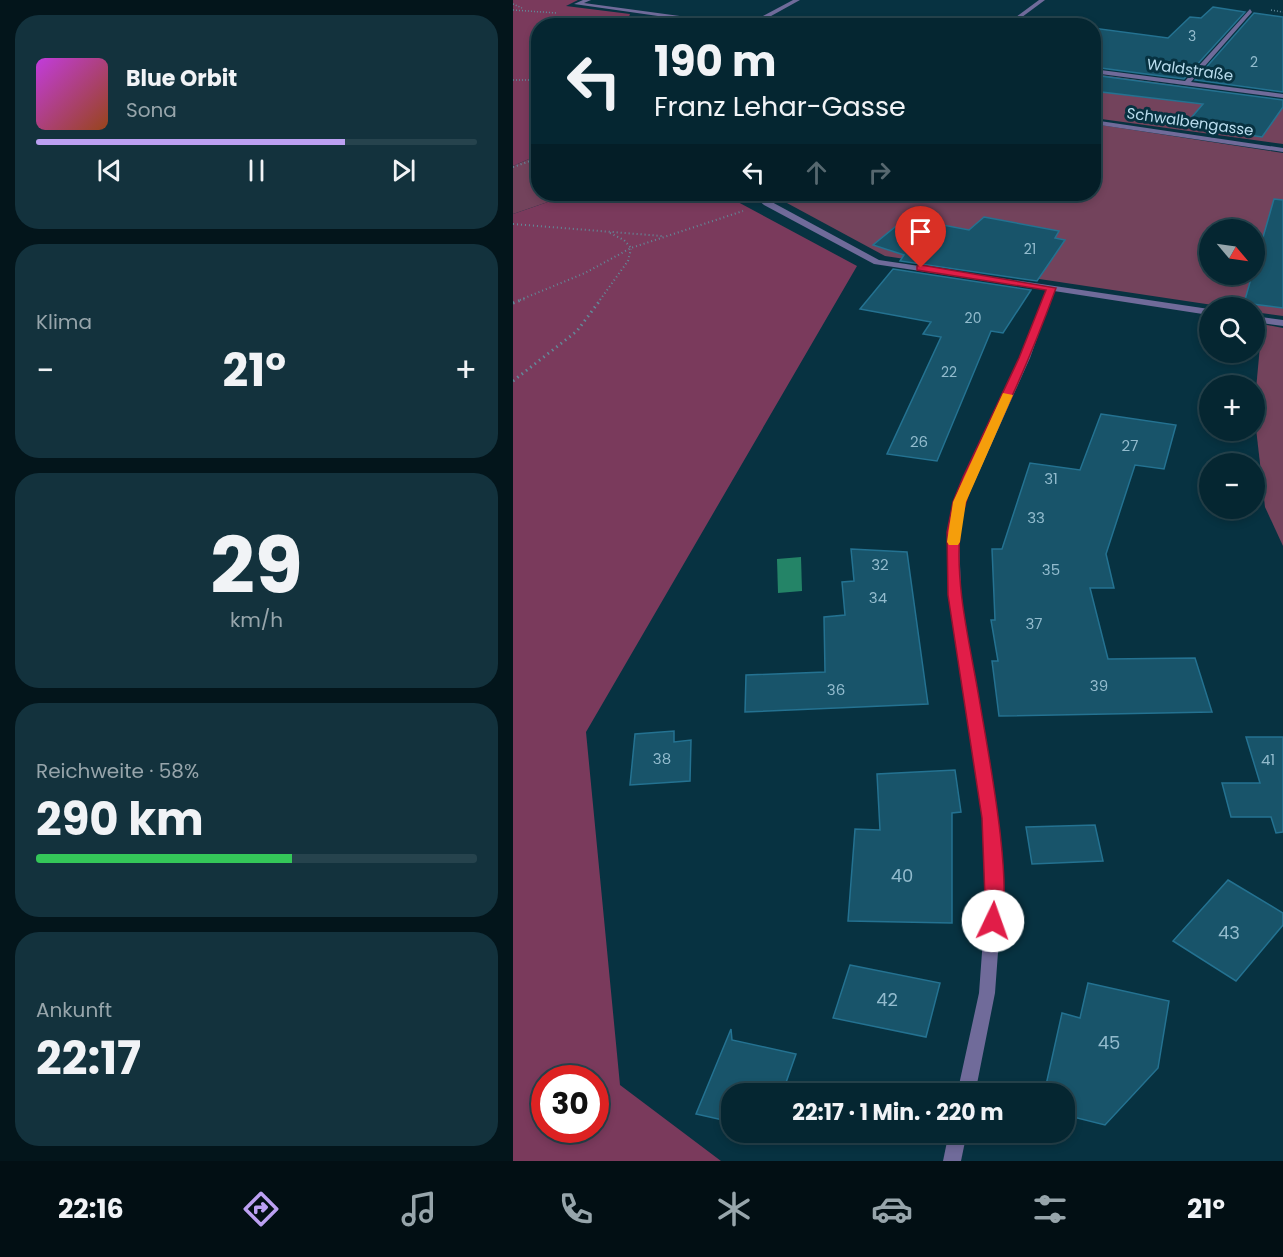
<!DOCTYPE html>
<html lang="de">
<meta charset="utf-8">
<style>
body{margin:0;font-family:Poppins,sans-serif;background:#13323d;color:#f1f3f6;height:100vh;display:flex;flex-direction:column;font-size:22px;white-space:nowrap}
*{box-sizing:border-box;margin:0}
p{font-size:20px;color:#97a5ab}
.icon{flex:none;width:33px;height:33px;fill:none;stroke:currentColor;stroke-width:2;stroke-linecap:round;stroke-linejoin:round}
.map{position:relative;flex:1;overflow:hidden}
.sheet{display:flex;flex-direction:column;gap:15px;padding:15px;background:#03151b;width:513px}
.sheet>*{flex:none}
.hud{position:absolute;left:18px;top:18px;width:570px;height:183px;border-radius:24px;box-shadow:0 3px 9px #0003,0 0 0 2px #26434d;background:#052631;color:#f1f3f6;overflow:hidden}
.needle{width:39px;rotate:119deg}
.tools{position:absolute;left:686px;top:219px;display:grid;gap:12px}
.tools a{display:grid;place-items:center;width:66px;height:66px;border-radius:50%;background:#052631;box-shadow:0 3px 9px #0003,0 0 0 2px #26434d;font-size:30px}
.speed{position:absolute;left:18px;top:1065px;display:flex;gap:12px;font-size:30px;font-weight:700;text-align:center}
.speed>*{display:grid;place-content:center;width:78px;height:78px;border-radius:50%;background:#052631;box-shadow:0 3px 9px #0003,0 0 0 2px #26434d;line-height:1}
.speed .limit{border:9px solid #d22;background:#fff;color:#111}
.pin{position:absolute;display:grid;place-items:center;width:51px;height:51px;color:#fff;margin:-62px -26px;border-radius:50% 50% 50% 0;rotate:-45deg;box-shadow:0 0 6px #0007}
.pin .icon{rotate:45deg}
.me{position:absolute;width:66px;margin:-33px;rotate:3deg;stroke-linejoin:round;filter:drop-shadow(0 0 4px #0008)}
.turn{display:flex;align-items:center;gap:21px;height:126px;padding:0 24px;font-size:27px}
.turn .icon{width:78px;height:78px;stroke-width:2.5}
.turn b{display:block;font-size:42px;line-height:51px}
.lanes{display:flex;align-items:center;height:57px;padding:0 24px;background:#0003;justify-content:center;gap:30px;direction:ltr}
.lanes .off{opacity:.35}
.big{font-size:45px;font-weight:700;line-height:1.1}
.sheet .widget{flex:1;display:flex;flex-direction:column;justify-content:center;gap:9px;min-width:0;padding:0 21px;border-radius:24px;background:#13323d}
.sheet .dial{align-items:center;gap:0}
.dial b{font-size:78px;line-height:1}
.song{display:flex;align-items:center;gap:18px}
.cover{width:72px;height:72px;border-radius:9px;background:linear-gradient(135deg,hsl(290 70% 55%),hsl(20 70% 35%))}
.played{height:6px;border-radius:3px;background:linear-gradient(90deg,#bca0f2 70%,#26434d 70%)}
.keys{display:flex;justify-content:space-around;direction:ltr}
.heat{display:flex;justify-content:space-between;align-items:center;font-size:33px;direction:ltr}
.charge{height:9px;border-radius:4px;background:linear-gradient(90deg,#34c759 58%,#26434d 0)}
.trip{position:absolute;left:208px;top:1083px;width:354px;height:60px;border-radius:24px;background:#052631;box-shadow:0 3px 9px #0003,0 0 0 2px #26434d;font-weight:700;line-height:60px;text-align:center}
.menu{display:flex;height:96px;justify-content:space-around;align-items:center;background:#020f14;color:#97a5ab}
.menu .icon{width:42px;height:42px}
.menu .active{color:#bca0f2}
.menu b{font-size:27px;color:#f1f3f6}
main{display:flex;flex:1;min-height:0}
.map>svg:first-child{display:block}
.green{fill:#73435c;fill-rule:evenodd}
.forest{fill:#7a3a5c;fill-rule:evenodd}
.water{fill:#248467}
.building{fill:#18546a;stroke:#247291;stroke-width:1.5}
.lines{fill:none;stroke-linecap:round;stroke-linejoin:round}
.path-far2{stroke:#628999;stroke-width:1.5;stroke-dasharray:1 2;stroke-linecap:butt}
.path-far1{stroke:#628999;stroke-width:2;stroke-dasharray:1 3;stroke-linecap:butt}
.path{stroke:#628999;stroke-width:3;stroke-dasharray:1.5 4;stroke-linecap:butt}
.minor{fill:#706b9a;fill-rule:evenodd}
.route{fill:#e11d48;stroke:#92132f;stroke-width:1.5}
.slow{fill:#f59e0b}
.labels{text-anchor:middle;stroke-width:6;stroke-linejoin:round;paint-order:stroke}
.far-number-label{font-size:14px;fill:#92bbcd}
.far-street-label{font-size:15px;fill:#baddee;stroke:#073241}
.number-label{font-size:15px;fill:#92bbcd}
.near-number-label{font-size:18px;fill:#92bbcd}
</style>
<main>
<section class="sheet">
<div class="widget">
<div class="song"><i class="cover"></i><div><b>Blue Orbit</b><p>Sona</p></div></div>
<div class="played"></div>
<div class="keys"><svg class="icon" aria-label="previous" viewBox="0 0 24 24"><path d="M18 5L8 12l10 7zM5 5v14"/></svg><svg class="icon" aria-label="pause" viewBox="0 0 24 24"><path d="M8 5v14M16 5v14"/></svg><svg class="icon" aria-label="next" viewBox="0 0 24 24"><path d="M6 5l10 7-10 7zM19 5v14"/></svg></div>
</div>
<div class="widget"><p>Klima</p>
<div class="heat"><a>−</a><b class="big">21°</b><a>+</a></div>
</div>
<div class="widget dial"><b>29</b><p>km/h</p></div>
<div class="widget"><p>Reichweite · 58%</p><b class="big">290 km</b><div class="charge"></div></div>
<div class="widget"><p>Ankunft</p><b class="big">22:17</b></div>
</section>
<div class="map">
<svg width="770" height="1161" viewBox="0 0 770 1161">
<rect width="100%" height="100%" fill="#073241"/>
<g class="green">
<path d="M 581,74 L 770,100 L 770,144 L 581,118 Z"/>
<path d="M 581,124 L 770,153 L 770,316 L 741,312 L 741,308 L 713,307 L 372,256 L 261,196 L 580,194 ZM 696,230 L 741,230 L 741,274 L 696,274 Z"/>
<path d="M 25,155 L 26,194 L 58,194 L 0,214 L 0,166 Z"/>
<path d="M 749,324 L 770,328 L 770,546 L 752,507 L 741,411 Z"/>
</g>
<g class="forest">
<path d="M 0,0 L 65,0 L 53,6 L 117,14 L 113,25 L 26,26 L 25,155 L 0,166 Z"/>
<path d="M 58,194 L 210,194 L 344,266 L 73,732 L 107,1085 L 208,1161 L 0,1161 L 0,214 ZM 32,1078 L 82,1078 L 82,1130 L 32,1130 Z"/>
</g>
<path class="water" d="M 288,557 L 289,591 L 265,593 L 264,559 Z"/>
<g class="building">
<path d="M 700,7 L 732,12 L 671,79 L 580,67 L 580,28 L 655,38 L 677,17 L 688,18 Z"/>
<path d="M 741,13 L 770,17 L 770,92 L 682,80 Z"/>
<path d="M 580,75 L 770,100 L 770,107 L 749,137 L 672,125 L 690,104 L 580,91 Z"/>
<path d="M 761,199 L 770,200 L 770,308 L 731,303 Z"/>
<path d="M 471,217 L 546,231 L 542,238 L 552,240 L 524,281 L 387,261 L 391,255 L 360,245 L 393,218 L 456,230 Z"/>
<path d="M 380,269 L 518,290 L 490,333 L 478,331 L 424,461 L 374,454 L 428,337 L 410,334 L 418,322 L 347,309 Z"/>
<path d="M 588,414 L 663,425 L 651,469 L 622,465 L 593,554 L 601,588 L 577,588 L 595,659 L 682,658 L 699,712 L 486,716 L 479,661 L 485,661 L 478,620 L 482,620 L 479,549 L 489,549 L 517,463 L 567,470 Z"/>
<path d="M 338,549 L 394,552 L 415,704 L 232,712 L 233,675 L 312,672 L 311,617 L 332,615 L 329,582 L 341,581 Z"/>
<path d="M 161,731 L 161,742 L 178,740 L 177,781 L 117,785 L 122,734 Z"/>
<path d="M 733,737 L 770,737 L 770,832 L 763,833 L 758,817 L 718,817 L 709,783 L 747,783 Z"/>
<path d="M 442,770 L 448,812 L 439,813 L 439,923 L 335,921 L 342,829 L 367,830 L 364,774 Z"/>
<path d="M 582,825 L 590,861 L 519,864 L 513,827 Z"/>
<path d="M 715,880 L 770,913 L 770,925 L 723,981 L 660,941 Z"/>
<path d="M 337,965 L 427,983 L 413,1037 L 320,1018 Z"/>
<path d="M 575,983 L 656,1001 L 645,1068 L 592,1125 L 552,1115 L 552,1094 L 531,1094 L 549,1013 L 567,1018 Z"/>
<path d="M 218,1029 L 219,1040 L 283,1054 L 269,1094 L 219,1094 L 219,1122 L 183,1114 Z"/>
</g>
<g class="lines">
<g class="path-far2">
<path d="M 0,4 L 9,8"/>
<path d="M 0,10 L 44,13"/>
<path d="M 758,10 L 770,12"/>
<path d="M 0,80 L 26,80"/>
</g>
<g class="path-far1">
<path d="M 0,167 L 26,158"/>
<path d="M 0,224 L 149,236"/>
<path d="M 97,233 L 111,240 L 118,248"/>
<path d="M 7,300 L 72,273 L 118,248 L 230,211"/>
<path d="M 87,300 L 115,261 L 118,249"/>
</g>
<g class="path">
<path d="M 0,303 L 11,299"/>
<path d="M 0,381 L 64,331 L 88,299"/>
</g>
<g class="minor">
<path d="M 70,0 L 78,0 L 71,3 L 233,25 L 280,0 L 287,0 L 240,26 L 215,26 L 61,4 Z"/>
<path d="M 526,0 L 532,0 L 497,26 L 491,26 Z"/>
<path d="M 737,9 L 739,12 L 678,82 L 770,94 L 770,98 L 580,73 L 580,69 L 672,81 Z"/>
<path d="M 580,120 L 770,148 L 770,152 L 580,124 Z"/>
<path d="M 245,194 L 252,194 L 252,198 L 257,201 L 366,260 L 696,309 L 696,315 L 541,291 L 517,358 L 452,503 L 446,532 L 448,595 L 484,818 L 489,898 L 482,993 L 462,1094 L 444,1094 L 466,993 L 473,898 L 470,818 L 436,595 L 434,532 L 440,503 L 507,358 L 533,290 L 361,264 L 251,205 L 244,199 Z"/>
<path d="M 741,316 L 770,320 L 770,326 L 741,322 Z"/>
<path d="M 436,1132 L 454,1132 L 448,1161 L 430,1161 Z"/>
</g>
</g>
<path class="route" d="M 408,265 L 543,288 C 528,329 512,369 493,409 C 476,448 451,489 447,532 C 442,587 457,644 466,698 C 473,741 503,893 486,927 L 480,929 L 473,927 L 470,921 L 472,898 L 469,818 L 435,595 L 434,532 L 440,502 L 450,477 L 506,358 L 533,290 L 404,270 L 404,266 Z"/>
<path class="slow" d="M 490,393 L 500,395 L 453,502 L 447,542 L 445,545 L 436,545 L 434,542 L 440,502 Z"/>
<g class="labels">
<g class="far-number-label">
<text x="679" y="41">3</text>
<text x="741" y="67">2</text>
<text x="517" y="254">21</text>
<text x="460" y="323">20</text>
<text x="436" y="377">22</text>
</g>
<g class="far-street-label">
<text transform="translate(677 70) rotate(8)" y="5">Waldstraße</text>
<text transform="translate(677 122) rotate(8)" y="5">Schwalbengasse</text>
</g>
<g class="number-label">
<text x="406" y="447">26</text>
<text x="617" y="451">27</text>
<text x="538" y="484">31</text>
<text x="523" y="523">33</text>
<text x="367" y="570">32</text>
<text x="538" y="575">35</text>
<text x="365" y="603">34</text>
<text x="521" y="629">37</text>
<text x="586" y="691">39</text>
<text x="323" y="695">36</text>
<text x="149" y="764">38</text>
<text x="755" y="765">41</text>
</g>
<g class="near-number-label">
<text x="389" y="882">40</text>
<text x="716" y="939">43</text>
<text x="374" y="1006">42</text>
<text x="596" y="1049">45</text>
</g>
</g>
</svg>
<div class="tools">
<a><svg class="needle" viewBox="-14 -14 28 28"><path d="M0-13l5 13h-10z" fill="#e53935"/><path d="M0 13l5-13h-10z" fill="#97a5ab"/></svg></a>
<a><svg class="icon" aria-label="search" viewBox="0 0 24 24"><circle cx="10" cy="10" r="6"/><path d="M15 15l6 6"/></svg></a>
<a>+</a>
<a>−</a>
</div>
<div class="speed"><div class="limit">30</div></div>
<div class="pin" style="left:408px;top:268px;background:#d93025"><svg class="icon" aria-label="arrive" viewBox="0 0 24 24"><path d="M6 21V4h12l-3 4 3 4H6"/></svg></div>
<svg class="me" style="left:480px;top:921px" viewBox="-20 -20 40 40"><circle r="19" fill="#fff"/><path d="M0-13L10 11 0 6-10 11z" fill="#e11d48"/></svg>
<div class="trip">22:17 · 1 Min. · 220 m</div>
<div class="hud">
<div class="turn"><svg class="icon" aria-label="left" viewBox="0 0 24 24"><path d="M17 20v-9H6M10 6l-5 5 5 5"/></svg><div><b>190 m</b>Franz Lehar-Gasse</div></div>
<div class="lanes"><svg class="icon" aria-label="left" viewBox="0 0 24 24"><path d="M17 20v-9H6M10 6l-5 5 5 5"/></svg><svg class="icon off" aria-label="ahead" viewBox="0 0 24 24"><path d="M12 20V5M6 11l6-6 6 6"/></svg><svg class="icon off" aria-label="right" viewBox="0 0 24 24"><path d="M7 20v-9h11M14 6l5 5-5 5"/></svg></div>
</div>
</div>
</main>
<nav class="menu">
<b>22:16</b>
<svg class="icon active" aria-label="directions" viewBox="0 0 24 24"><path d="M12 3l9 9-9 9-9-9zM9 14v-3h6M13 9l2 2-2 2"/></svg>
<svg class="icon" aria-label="music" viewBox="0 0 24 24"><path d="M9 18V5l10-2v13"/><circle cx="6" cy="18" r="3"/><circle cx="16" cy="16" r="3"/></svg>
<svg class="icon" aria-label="phone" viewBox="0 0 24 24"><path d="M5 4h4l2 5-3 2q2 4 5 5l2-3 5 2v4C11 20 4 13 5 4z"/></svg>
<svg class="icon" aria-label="climate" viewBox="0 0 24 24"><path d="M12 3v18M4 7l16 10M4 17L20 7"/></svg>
<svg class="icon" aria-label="car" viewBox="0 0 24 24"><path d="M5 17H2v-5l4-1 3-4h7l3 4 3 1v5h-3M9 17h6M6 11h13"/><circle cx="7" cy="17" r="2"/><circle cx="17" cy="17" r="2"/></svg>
<svg class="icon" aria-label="filters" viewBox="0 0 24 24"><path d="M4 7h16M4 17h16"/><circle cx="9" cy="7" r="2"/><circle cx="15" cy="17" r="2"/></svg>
<b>21°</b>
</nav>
